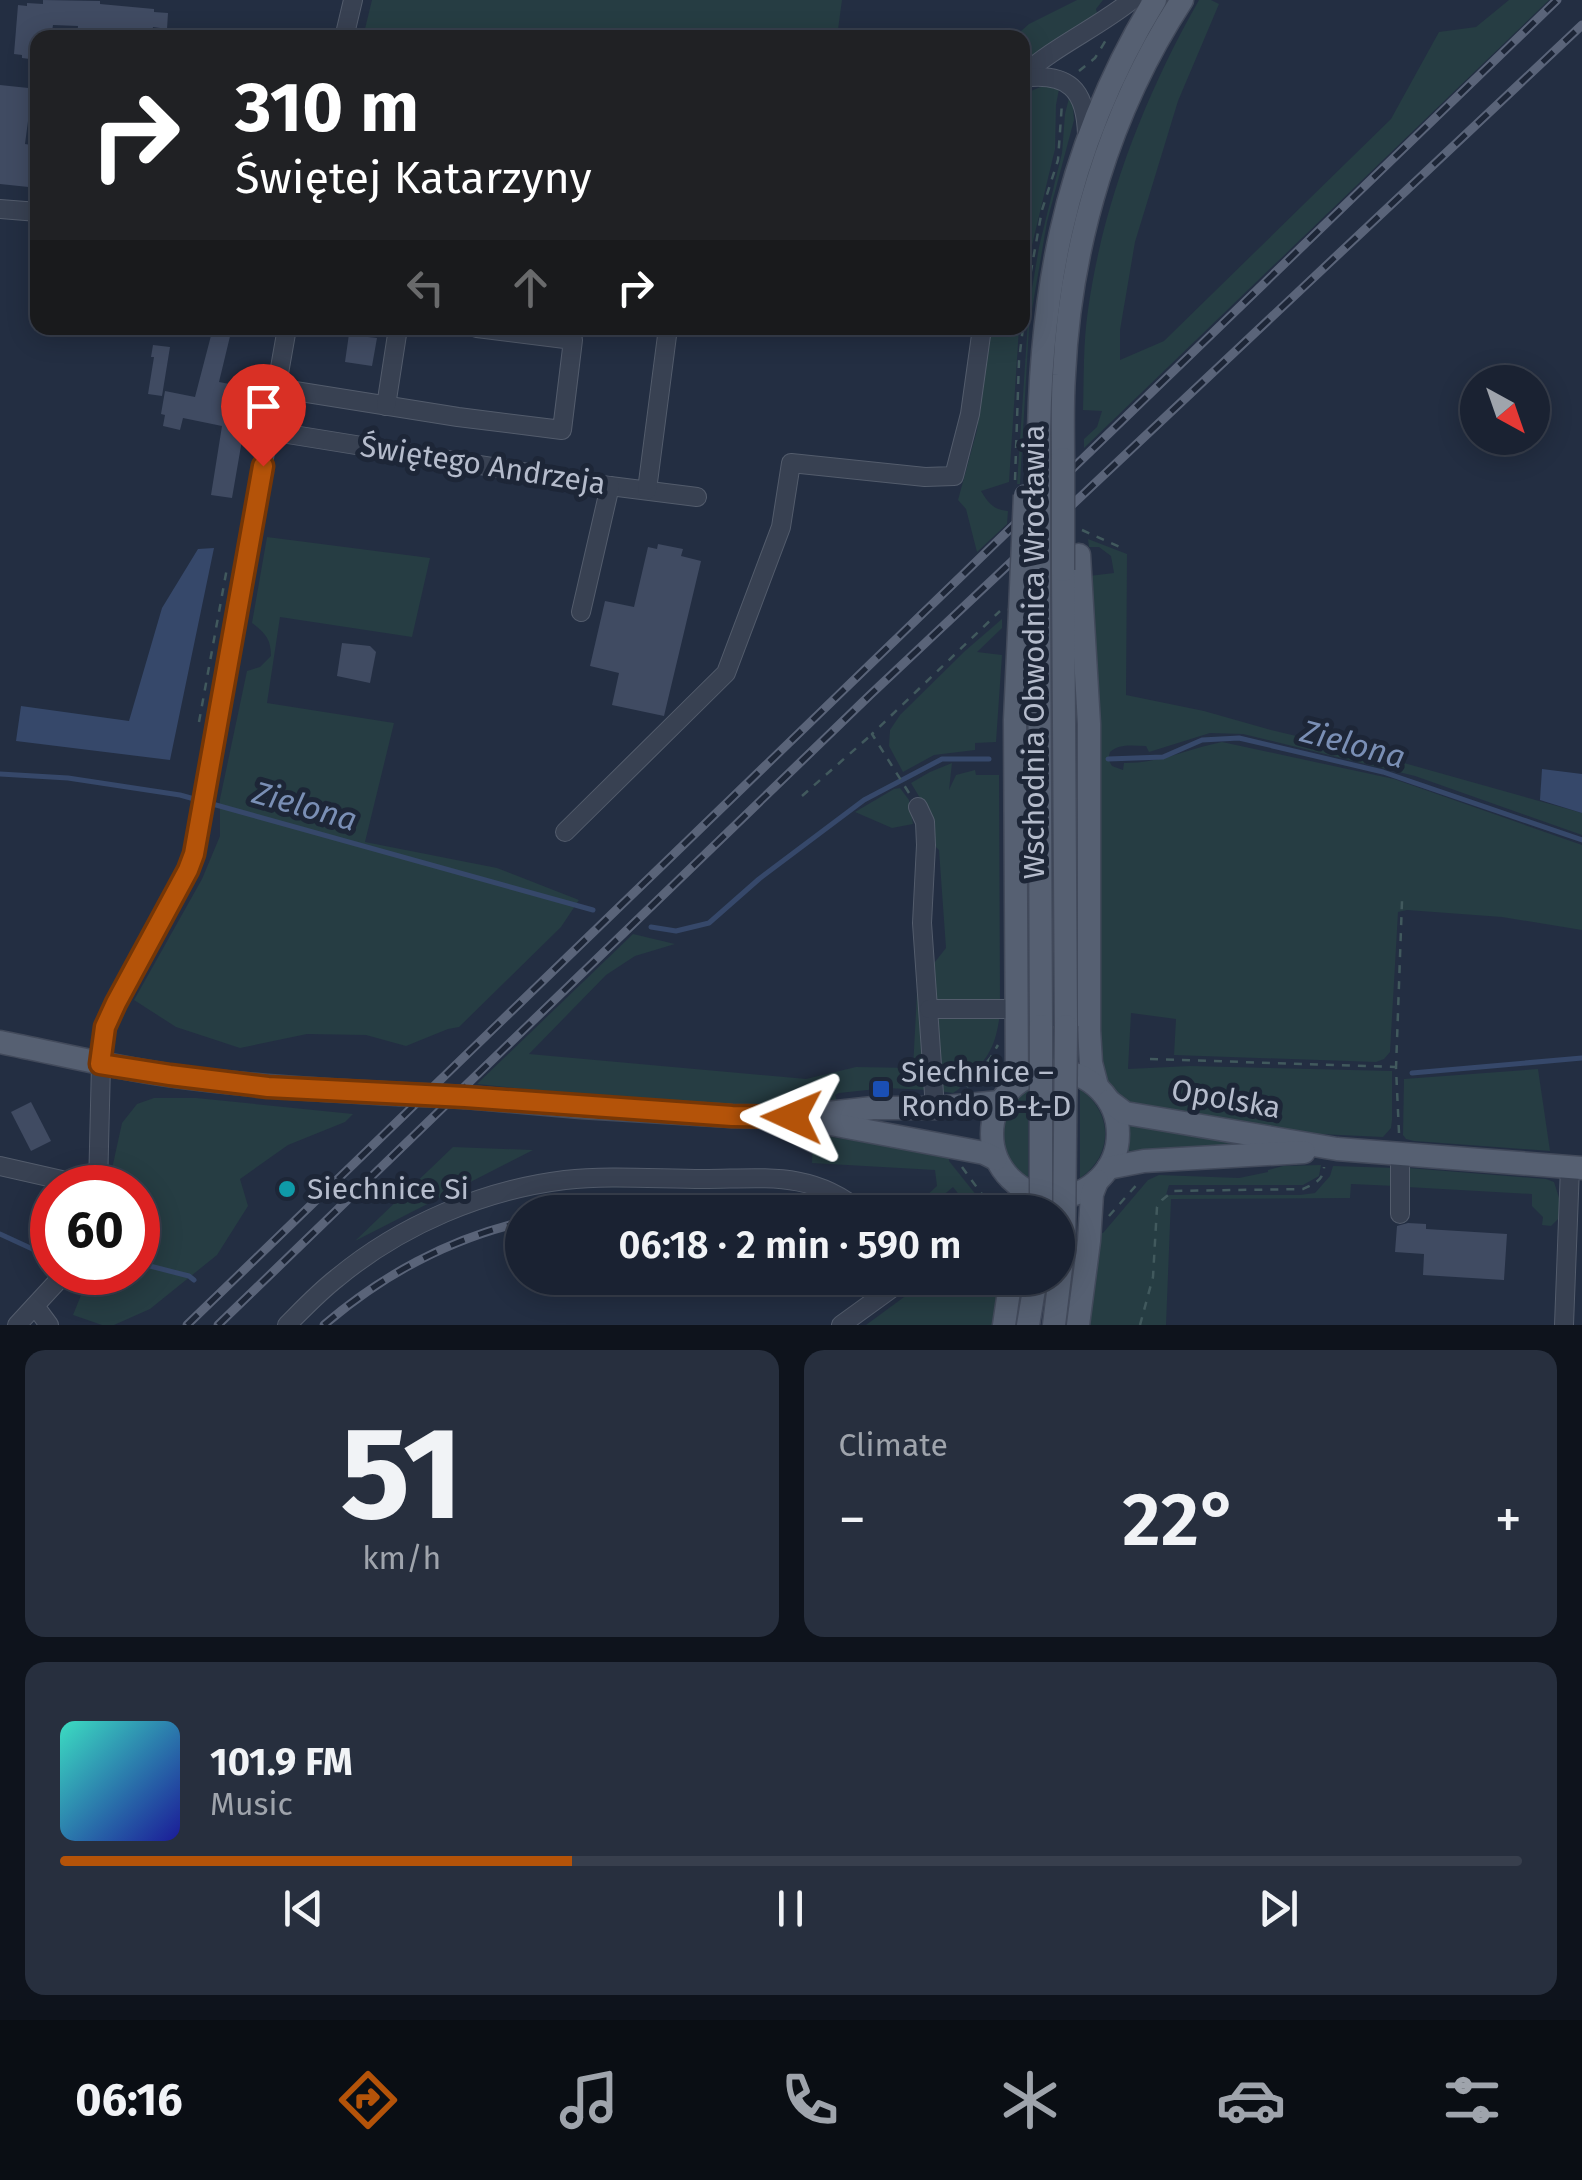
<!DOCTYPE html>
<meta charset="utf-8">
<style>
body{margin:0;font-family:"Fira Sans",sans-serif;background:#272f3e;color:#f1f3f6;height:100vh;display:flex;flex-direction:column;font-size:38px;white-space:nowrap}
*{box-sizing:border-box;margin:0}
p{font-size:32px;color:#9fa4ac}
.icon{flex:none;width:55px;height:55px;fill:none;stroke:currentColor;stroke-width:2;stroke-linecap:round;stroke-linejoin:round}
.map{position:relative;height:1325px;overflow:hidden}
.sheet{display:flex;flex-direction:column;gap:25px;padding:25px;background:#0e131c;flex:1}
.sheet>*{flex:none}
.banner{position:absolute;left:30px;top:30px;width:1000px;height:305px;border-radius:20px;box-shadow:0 5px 25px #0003,0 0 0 2px #383f4d;background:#202124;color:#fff;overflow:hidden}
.needle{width:65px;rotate:140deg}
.buttons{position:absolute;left:1460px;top:365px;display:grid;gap:20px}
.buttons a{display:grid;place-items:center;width:90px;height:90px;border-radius:50%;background:#1a2232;box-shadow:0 5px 25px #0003,0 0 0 2px #383f4d;font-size:50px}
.speed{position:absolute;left:30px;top:1165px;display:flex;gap:20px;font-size:50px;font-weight:700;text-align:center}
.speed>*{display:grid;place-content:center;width:130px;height:130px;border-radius:50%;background:#1a2232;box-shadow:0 5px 25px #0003,0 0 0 2px #383f4d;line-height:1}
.speed .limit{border:15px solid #d22;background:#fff;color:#111}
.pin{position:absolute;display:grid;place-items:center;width:85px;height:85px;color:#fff;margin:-102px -42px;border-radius:50% 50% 50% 0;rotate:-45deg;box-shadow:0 0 10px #0007}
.pin .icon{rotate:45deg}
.me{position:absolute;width:110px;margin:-55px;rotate:271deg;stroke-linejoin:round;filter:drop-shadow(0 0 8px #0008)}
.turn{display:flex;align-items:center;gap:35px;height:210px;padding:0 40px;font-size:45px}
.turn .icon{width:130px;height:130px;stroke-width:2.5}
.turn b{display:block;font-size:70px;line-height:85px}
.lanes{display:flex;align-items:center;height:95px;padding:0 40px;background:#0003;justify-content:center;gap:50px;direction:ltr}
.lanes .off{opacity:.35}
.big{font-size:75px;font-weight:600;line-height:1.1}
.sheet .card{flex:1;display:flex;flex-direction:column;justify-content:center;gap:15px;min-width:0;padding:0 35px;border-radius:20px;background:#272f3e}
.sheet .dial{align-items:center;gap:0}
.dial b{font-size:130px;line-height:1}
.song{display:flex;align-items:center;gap:30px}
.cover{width:120px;height:120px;border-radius:15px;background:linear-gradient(135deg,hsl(170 70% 55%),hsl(240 70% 35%))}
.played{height:10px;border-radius:5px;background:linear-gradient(90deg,#b45309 35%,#383f4d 35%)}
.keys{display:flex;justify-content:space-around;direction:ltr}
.heat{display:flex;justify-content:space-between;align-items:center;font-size:55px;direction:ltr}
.sheet .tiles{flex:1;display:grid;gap:25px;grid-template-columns:1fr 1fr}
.card:last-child{grid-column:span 2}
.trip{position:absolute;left:505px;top:1195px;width:570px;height:100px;border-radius:50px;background:#1a2232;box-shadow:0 5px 25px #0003,0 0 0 2px #383f4d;font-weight:600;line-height:100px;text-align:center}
.tabs{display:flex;height:160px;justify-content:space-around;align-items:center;background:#0a0e14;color:#9fa4ac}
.tabs .icon{width:70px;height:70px}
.tabs .active{color:#b45309}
.tabs b{font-size:45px;color:#f1f3f6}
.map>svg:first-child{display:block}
.green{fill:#263d43}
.water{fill:#36486a}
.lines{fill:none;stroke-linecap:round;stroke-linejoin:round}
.stream{stroke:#36486a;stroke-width:5}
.building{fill:#404b62}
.minor-casing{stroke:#535c6c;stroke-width:20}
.major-casing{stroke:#424a5b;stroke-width:25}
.path{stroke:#41595d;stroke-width:2.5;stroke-dasharray:8 8;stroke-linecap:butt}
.minor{stroke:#384152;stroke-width:18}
.major{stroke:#566072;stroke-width:22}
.rail-casing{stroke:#5a6479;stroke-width:9}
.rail{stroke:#1d2637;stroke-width:5;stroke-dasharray:15;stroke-linecap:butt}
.major-bridge-casing{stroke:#424a5b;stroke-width:25;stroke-linecap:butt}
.major-bridge{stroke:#566072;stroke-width:22}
.route-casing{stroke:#753606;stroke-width:25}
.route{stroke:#b45309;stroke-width:18}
.transit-dot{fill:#1a4fb4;stroke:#1d2637;stroke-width:4}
.culture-dot{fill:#0f9aa8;stroke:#1d2637;stroke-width:4}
.labels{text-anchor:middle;stroke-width:10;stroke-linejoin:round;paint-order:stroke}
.street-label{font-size:30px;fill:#b5bccc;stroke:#1d2637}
.poi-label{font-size:30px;fill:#b5bccc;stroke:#1d2637;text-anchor:start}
.water-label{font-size:32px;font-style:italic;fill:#7a8fb5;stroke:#1d2637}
</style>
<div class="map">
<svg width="1582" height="1325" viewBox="0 0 1582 1325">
<rect width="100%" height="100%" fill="#232e42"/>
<g class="green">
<path d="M 372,0 L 842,0 L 837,37 L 363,37 Z"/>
<path d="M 1077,0 L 1103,0 L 1096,9 L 1098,17 L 1023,62 L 1022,38 L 1013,38 L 1029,24 Z"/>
<path d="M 1199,0 L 1211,0 L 1219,4 L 1178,101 L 1135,242 L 1120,330 L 1120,360 L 1164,341 L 1391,119 L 1439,32 L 1476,27 L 1509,0 L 1549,0 L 1084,448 L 1084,439 L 1097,427 L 1102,411 L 1083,410 C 1084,377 1083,343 1088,310 C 1103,202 1145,95 1199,0 Z"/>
<path d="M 1045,85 L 1059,89 L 1056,105 L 1055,149 L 1029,258 L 1023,305 L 1023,99 L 1031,91 Z"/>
<path d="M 1069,98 L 1073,106 L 1074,120 L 1047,222 L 1029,327 L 1020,484 L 1017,484 L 1029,306 L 1039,247 L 1062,153 L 1065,114 Z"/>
<path d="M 989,328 L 1019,328 L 1009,482 L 981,491 C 988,503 994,510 1008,511 L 1007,524 L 977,552 L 966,509 L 958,500 L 977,430 Z"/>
<path d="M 267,537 L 430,558 L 412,637 L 280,617 L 267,703 L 394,723 L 365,842 L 497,868 L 579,900 L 561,927 L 459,1027 L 448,1029 L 406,1046 L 366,1035 L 307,1034 L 240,1048 L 176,1027 L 134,1000 L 202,879 L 220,836 L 220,799 L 247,671 L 260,667 L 271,656 C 271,639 265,633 252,623 Z"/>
<path d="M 1088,539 L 1127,554 L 1126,695 L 1204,711 L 1271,730 L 1372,754 L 1582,813 L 1582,835 L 1415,776 L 1243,734 L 1210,733 L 1149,752 L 1146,746 C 1133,746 1120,743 1110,752 L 1108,759 L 1112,766 L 1123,770 L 1124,763 C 1161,763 1187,749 1222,742 L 1394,779 L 1582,845 L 1582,930 L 1502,917 L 1407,910 L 1398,912 L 1390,1052 L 1384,1059 L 1376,1062 L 1174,1055 L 1176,1019 L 1131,1013 L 1128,1069 L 1190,1066 L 1392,1071 L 1392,1120 L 1391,1128 L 1383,1137 L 1297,1133 L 1124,1103 L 1101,1073 L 1089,576 L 1114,573 L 1111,556 L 1099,547 L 1089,547 Z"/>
<path d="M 1002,619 L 1002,628 L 977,652 L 1002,655 L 996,742 L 975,743 L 975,750 L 934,755 L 903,772 L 889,746 L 890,730 L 900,715 L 965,651 Z"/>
<path d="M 952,763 L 949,790 L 956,775 L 975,770 L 976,775 L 999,775 L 1000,1004 L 939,1001 L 934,998 L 931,967 L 946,948 L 939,850 L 934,845 L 926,808 L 911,783 L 930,772 Z"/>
<path d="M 900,788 L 909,800 L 913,824 L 892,828 L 855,812 L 894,789 Z"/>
<path d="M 633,934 L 675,944 L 635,956 L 606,975 L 529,1054 L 806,1079 L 856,1067 L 913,1068 L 919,956 L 928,1090 L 886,1088 L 839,1093 L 835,1095 L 837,1101 L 824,1103 L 745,1105 L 569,1094 L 477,1084 Z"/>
<path d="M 1000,1013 C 995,1054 985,1059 959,1089 L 953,1093 L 939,1091 L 936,1019 L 940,1014 Z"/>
<path d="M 1538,1069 L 1550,1151 L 1414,1141 L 1406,1139 L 1403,1135 L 1404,1079 Z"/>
<path d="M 1028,1088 L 1028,1178 C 992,1156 996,1111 1028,1088 Z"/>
<path d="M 1080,1089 C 1113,1112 1114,1155 1080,1178 Z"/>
<path d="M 154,1098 L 196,1098 L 353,1114 L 345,1122 L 288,1145 L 240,1179 L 248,1206 L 217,1255 L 150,1309 L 114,1325 L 102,1325 L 73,1315 L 90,1273 L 138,1272 L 138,1188 L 108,1187 L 122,1123 L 137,1104 Z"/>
<path d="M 1128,1123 L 1262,1146 L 1126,1151 Z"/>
<path d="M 813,1134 L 949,1156 L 949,1161 L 977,1196 C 980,1202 977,1207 973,1212 L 953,1187 L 923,1212 L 909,1212 L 937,1186 L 935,1170 L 812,1163 Z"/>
<path d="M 453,1147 L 533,1150 L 355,1241 Z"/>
<path d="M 1321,1165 L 1319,1176 L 1303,1185 L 1169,1185 L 1166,1195 L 1300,1195 L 1315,1193 L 1330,1176 L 1333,1166 L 1396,1168 L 1395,1186 L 1351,1184 L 1350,1198 L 1171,1199 L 1166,1325 L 1086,1325 L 1097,1233 L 1103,1233 L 1148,1180 L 1159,1175 L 1239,1178 L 1268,1172 L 1268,1170 L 1283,1166 Z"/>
<path d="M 1409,1168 L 1546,1179 L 1554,1182 L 1560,1201 L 1559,1218 L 1551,1226 L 1542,1225 L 1543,1217 L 1532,1206 L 1532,1194 L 1407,1187 Z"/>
<path d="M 930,1278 L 1006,1278 L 998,1325 L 866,1325 Z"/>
</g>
<g class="water">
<path d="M 214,548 L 170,760 L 16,741 L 21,706 L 129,721 L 162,608 L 198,549 Z"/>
<path d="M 1542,769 L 1582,774 L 1582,813 L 1540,800 Z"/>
</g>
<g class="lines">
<g class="stream">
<path d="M 1108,759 L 1163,757 L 1202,740 L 1239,738 L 1383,772 L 1582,840"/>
<path d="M 0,774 L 68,778 L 180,795 L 593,910"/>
<path d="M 651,927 L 676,931 L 709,923 L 759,879 L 864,800 L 942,759 L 989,759"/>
<path d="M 1412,1073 L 1582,1058"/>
<path d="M 0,1234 L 52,1258"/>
<path d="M 138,1263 L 189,1276 L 194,1280"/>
<path d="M 84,1275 L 87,1272"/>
</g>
</g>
<g class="building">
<path d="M 43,0 L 100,1 L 100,4 L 154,9 L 154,12 L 168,13 L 167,29 L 153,27 L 152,33 L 109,30 L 108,38 L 77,38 L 78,26 L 53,25 L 51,38 L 38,38 L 38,60 L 22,58 L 22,55 L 14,54 L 18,5 L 27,6 L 27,3 L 43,4 Z"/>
<path d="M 0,85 L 38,89 L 38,122 L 28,121 L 25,144 L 38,146 L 38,188 L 0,184 Z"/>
<path d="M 213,328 L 232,328 L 219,382 L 251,388 L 232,498 L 211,495 L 222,426 L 183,418 L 180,430 L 163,426 L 165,415 L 161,414 L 165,391 L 195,397 Z"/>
<path d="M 361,328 L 364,328 L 368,337 L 377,338 L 372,366 L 345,362 L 349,334 L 355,335 Z"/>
<path d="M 153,345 L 170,347 L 162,396 L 148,394 L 154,357 L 151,357 Z"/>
<path d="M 658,544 L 683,549 L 681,556 L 701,561 L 664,716 L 612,705 L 619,673 L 590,666 L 605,601 L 634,607 L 648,547 L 657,549 Z"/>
<path d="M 342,643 L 370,646 L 376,652 L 370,683 L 337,676 Z"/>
<path d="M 31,1102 L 51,1141 L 31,1151 L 11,1112 Z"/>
<path d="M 1408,1223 L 1426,1224 L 1426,1229 L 1507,1234 L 1504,1280 L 1423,1275 L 1424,1254 L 1395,1252 L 1397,1226 Z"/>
</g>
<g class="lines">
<defs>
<g id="minor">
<path d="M 344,38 L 353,0"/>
<path d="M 1022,76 C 1055,46 1097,28 1132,0"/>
<path d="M 1022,78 C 1068,72 1086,89 1087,135"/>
<path d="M 0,209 L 38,212"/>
<path d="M 276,388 L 458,417 L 562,430 L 573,340 L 477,328"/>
<path d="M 386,406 L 398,328"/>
<path d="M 269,431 L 610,486 L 697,497"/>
<path d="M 647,490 L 668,328"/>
<path d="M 581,612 L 610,486"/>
<path d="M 918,807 L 925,822 L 926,845 L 922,923 L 935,1108"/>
<path d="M 565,832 L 726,673 L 781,527 L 791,463 L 925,477 L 954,476 L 970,414 L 982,328"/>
<path d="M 929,1009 L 1017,1009"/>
<path d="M 1400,1154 L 1400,1214"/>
<path d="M 0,1166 L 97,1188"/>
<path d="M 98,1188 L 101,1064 L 105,1027 L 194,854 L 287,328"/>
<path d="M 938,1209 L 941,1212"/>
<path d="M 35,1306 L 49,1325"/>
<path d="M 17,1325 L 66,1272"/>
<path d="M 287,1325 C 303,1309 319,1292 337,1278 C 401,1225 483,1190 565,1180 C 608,1175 659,1179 703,1179 C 763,1179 812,1170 861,1212"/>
<path d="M 841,1325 L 906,1278"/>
<path d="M 1564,1325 L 1570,1167"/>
</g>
<g id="major">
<path d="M 1063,459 C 1063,431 1062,403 1064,375 C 1070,243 1110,110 1182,0"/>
<path d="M 1039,482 C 1036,305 1062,153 1155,0"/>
<path d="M 1079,555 L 1089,724 L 1089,1030 L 1091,1063 L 1097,1086"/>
<path d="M 1063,570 L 1066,1026"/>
<path d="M 1039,592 L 1041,1026"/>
<path d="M 0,1042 C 55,1053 111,1067 167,1075 C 243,1086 321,1090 398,1094"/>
<circle cx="1055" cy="1134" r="63"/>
<path d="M 1017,1083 L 1015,720 L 1020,611"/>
<path d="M 465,1097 L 581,1107 L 732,1116 L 792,1117 L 873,1108 L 935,1108 L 1000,1102"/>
<path d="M 1109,1101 L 1125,1113 L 1337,1149 L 1582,1168"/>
<path d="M 815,1121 L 984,1153 L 996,1159"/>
<path d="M 1108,1168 L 1144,1161 L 1304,1152"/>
<path d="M 1004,1325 L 1011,1278"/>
<path d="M 1028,1325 L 1036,1278"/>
<path d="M 1054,1325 L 1064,1243"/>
<path d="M 1078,1325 L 1089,1241 L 1092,1194 L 1097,1181"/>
</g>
</defs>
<use href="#minor" class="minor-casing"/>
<use href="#major" class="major-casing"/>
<g class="path">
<path d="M 1079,71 L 1095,58 L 1106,40"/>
<path d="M 1015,480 L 1019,361 L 1027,293 L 1042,210 L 1058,160 L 1062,103"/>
<path d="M 1082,530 L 1122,548"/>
<path d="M 199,722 L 227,568"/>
<path d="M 909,793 L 872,734 L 1000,611"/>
<path d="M 802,796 L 871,735"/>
<path d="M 1150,1059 L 1395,1067"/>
<path d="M 967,1087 L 991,1057 L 998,1045"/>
<path d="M 1399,1133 L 1396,1068 L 1402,901"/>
<path d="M 962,1167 L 992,1208 L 985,1212"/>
<path d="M 1109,1216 L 1140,1181"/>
<path d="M 1140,1325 L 1153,1277 L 1157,1207 L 1162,1200 L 1173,1191 L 1303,1189 C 1314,1184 1324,1180 1324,1167"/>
</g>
<use href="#minor" class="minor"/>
<use href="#major" class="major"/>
<defs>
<g id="rail">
<path d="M 578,1212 L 645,1209 L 774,1209"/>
<path d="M 187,1325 L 1557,0"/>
<path d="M 218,1325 L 870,695 L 1582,25"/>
<path d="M 324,1325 C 381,1276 449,1239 522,1222"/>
</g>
</defs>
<use href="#rail" class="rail-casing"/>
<use href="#rail" class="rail"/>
<defs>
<g id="major-bridge">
<path d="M 1063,459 L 1063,570"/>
<path d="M 1039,482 L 1039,592"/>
<path d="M 1020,611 L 1025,495"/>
<path d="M 398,1094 L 465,1097"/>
<path d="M 1041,1212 L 1041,1026"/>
<path d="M 1064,1243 L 1066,1026"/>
</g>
</defs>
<use href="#major-bridge" class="major-bridge-casing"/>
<use href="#major-bridge" class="major-bridge"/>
</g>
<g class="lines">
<defs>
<path id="route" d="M 263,466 L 194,854 L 188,870 L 116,1003 L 105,1027 L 100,1064 L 170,1075 L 268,1087 L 465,1097 L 732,1116 L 792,1117"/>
</defs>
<use href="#route" class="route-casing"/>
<use href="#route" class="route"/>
</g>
<rect class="transit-dot" x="871" y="1079" width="20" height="20" rx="5"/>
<circle class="culture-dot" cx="287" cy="1189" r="10"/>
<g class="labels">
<g class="street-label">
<text transform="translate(483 465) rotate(9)" y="10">Świętego Andrzeja</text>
<text transform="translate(1034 652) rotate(-90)" y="10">Wschodnia Obwodnica Wrocławia</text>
<text transform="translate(1226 1099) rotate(10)" y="10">Opolska</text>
</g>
<g class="poi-label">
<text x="901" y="1082">Siechnice –<tspan x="901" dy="34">Rondo B-Ł-D</tspan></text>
<text x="307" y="1199">Siechnice Si</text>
</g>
<g class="water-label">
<text transform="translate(1353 744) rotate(15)" y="11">Zielona</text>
<text transform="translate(305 806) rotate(16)" y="11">Zielona</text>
</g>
</g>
</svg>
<div class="buttons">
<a><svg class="needle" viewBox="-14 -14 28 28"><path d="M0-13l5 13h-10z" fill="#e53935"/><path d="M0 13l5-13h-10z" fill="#9fa4ac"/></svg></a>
</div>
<div class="speed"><div class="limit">60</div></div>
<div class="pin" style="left:263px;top:466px;background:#d93025"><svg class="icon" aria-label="arrive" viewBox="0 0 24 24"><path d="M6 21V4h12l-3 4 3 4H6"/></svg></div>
<svg class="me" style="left:792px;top:1117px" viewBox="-20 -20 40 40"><path d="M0-17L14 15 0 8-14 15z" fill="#b45309" stroke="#fff" stroke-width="4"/></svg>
<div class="trip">06:18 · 2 min · 590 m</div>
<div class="banner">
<div class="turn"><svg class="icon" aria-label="right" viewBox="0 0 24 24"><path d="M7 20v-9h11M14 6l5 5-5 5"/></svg><div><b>310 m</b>Świętej Katarzyny</div></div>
<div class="lanes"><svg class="icon off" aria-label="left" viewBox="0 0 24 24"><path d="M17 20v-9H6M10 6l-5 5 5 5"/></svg><svg class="icon off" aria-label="ahead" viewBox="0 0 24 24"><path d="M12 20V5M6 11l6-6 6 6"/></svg><svg class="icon" aria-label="right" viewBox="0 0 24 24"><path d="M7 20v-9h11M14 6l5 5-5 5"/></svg></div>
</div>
</div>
<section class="sheet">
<div class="tiles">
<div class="card dial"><b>51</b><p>km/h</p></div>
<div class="card"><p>Climate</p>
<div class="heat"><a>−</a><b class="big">22°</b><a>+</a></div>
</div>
<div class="card">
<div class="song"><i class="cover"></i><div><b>101.9 FM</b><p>Music</p></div></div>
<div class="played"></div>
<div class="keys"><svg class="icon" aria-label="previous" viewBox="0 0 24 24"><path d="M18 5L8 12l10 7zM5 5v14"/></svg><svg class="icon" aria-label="pause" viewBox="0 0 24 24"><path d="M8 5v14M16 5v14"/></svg><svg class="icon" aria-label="next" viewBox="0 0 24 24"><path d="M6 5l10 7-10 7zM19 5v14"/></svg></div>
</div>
</div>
</section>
<nav class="tabs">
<b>06:16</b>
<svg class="icon active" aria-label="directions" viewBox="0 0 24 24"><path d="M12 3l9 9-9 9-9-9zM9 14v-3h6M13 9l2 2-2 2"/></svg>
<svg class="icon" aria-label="music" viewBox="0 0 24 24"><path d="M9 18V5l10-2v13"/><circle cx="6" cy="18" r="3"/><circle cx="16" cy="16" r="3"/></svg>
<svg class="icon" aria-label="phone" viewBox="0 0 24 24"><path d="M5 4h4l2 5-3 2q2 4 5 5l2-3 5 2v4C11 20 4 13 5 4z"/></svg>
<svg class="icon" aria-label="climate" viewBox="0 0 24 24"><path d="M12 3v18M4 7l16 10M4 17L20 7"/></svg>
<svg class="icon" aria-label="car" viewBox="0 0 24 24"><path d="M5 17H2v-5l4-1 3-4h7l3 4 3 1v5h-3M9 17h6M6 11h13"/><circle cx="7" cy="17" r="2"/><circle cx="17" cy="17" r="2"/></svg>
<svg class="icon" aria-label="filters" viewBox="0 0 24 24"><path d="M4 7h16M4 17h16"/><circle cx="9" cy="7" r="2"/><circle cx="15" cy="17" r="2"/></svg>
</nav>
